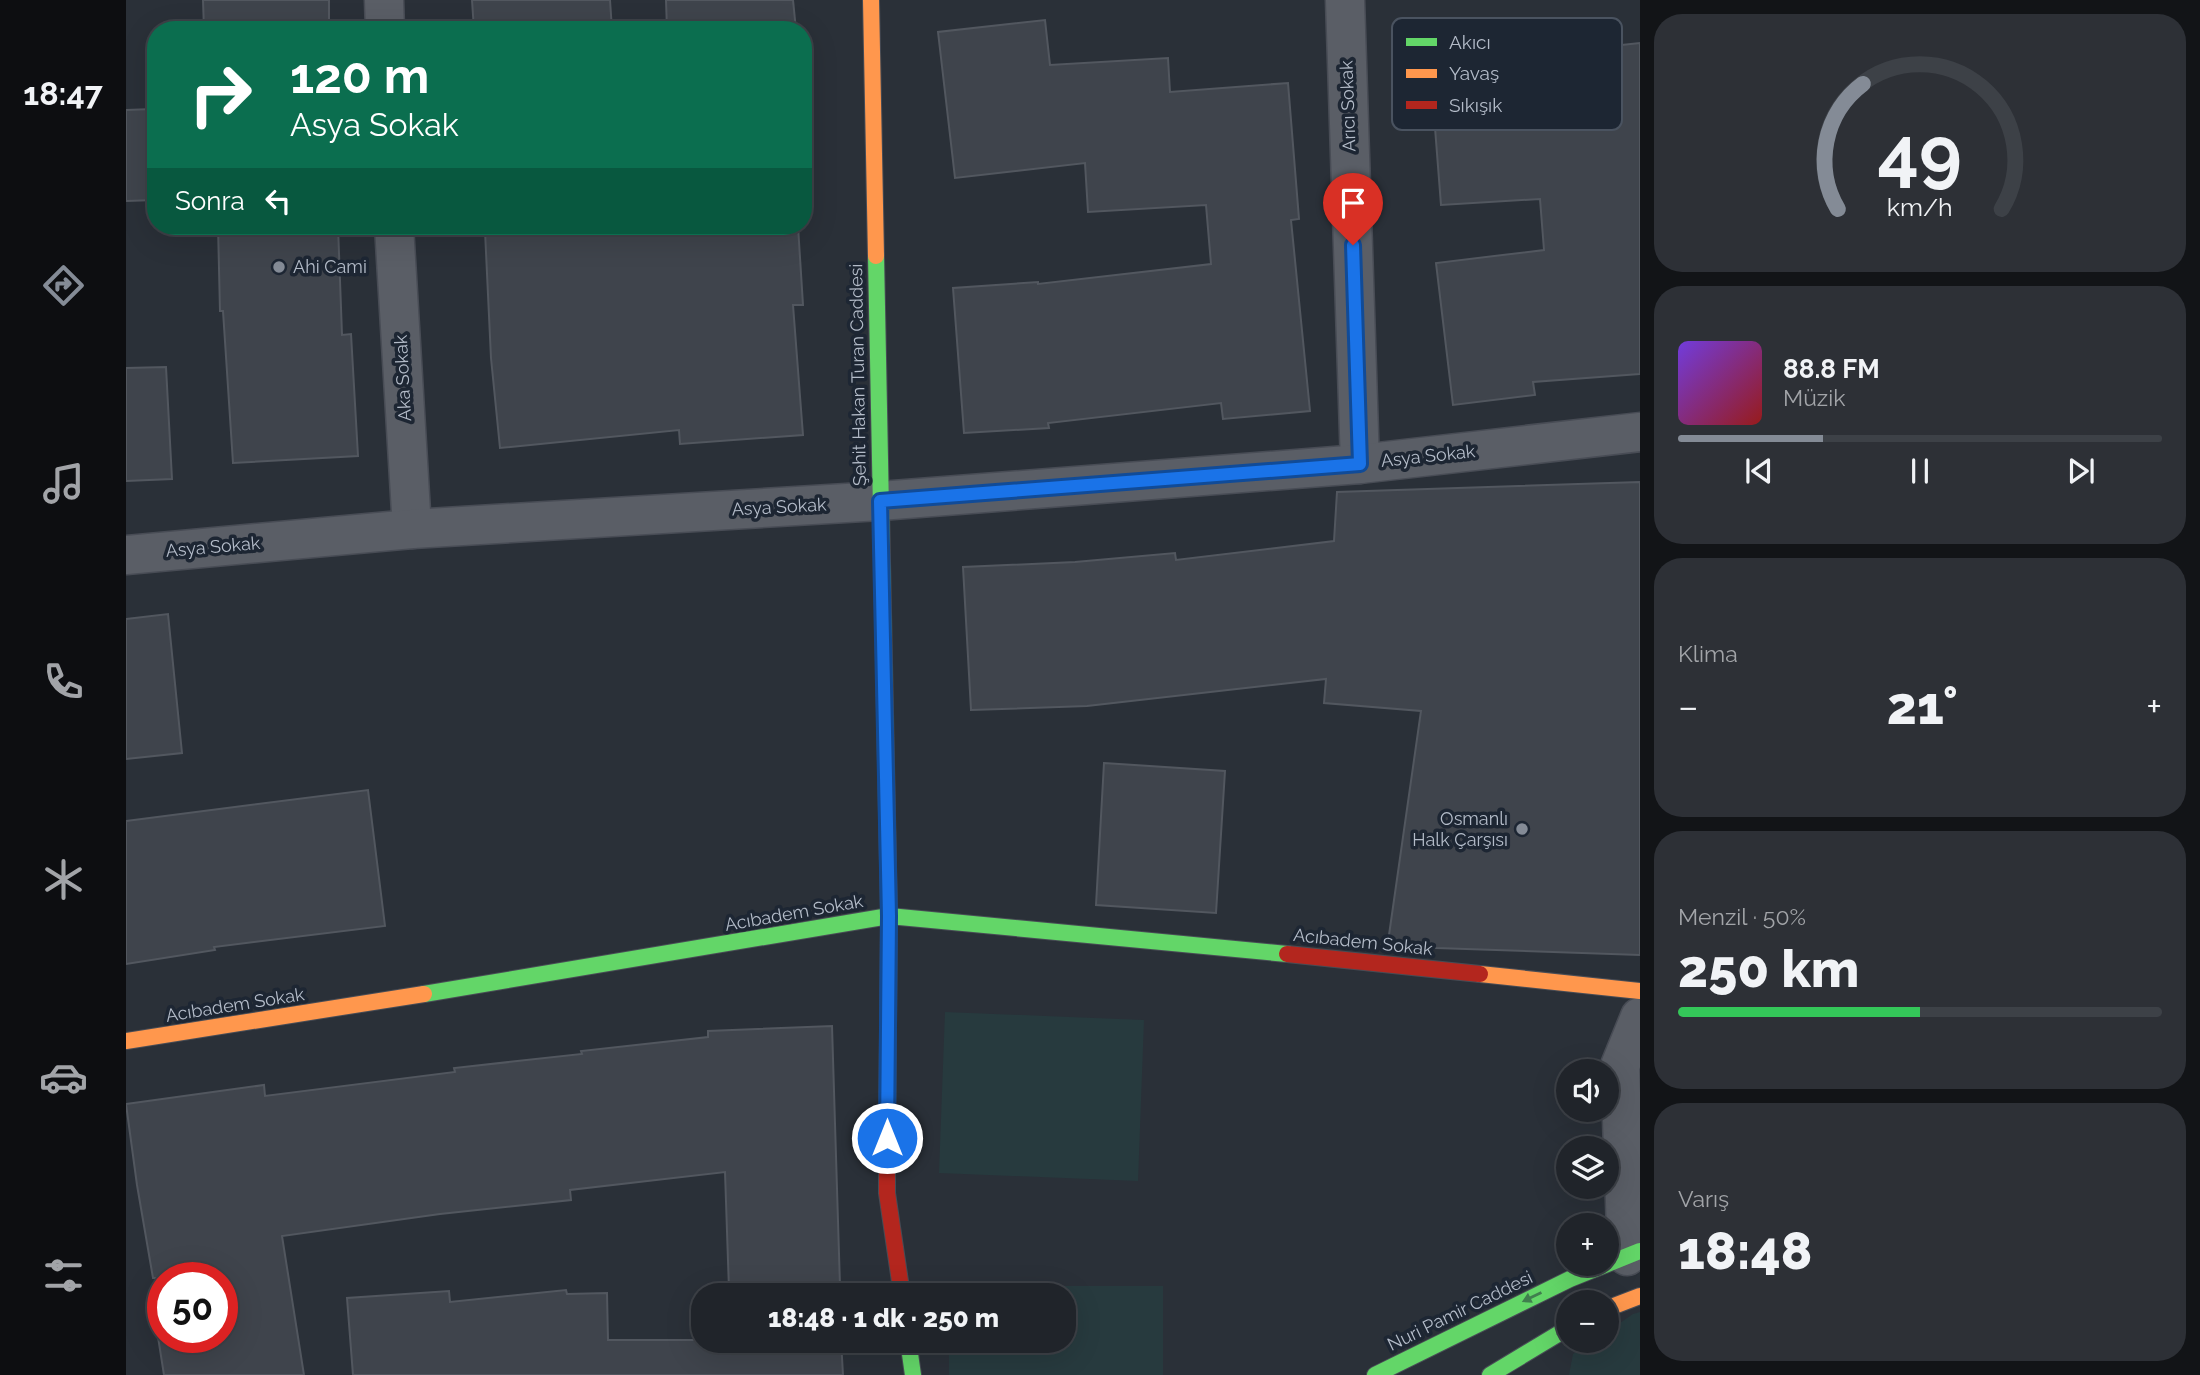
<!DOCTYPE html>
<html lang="tr">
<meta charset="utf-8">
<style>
body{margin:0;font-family:Raleway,sans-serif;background:#2d3036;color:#f1f3f6;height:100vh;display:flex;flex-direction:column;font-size:26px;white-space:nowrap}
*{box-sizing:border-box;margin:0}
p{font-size:23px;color:#a2a4a8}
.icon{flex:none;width:38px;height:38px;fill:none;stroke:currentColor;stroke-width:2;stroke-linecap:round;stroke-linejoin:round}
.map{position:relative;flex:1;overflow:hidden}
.details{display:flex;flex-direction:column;gap:14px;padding:14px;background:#121417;width:560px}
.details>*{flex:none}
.hud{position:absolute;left:21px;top:21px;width:665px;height:214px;border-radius:28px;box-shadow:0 7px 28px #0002,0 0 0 2px #3d4147;background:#0b6e4f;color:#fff;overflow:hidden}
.fabs{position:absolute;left:1430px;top:1059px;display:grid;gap:14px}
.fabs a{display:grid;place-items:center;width:63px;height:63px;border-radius:50%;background:#20242a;box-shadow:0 7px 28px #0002,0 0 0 2px #3d4147;font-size:35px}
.speed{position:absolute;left:21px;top:1262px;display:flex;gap:14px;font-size:35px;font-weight:700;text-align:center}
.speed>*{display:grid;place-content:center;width:91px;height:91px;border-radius:50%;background:#20242a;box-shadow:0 7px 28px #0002,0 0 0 2px #3d4147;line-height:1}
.speed .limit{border:10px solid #d22;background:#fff;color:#111}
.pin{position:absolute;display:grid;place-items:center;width:60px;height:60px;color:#fff;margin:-72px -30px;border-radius:50% 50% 50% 0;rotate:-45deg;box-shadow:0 0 7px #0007}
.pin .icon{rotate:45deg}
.me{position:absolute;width:77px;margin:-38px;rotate:0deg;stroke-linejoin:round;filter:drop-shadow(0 0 5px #0008)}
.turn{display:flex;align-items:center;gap:24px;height:147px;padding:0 28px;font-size:32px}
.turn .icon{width:91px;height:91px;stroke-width:2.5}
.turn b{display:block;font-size:49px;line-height:60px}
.then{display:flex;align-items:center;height:66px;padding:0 28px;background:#0003;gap:14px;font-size:26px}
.big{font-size:52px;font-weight:800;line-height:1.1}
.details .card{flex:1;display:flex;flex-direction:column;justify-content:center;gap:10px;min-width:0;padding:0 24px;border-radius:28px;background:#2d3036}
.details .dial{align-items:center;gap:0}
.dial svg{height:182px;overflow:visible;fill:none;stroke:#3d4147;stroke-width:7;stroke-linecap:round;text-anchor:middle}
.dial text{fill:#f1f3f6;stroke:none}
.song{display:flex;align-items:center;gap:21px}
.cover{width:84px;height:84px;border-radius:10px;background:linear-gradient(135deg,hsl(260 70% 55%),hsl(0 70% 35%))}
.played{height:7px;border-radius:4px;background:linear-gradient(90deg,#848b96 30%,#3d4147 30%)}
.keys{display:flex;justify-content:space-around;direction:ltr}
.heat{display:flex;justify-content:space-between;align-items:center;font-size:38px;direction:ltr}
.charge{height:10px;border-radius:5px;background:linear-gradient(90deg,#34c759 50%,#3d4147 0)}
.trip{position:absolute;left:565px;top:1283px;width:385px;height:70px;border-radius:28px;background:#20242a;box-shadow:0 7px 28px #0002,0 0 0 2px #3d4147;font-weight:800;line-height:70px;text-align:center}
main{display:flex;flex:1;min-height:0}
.tabs{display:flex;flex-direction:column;width:126px;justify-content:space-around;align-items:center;background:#0d0e11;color:#a2a4a8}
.tabs .icon{width:49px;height:49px}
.tabs .selected{color:#848b96}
.tabs b{font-size:32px;color:#f1f3f6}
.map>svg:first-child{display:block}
.green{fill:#273a3e}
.building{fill:#3f444c;stroke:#52575f;stroke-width:2}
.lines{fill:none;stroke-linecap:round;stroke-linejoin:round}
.street-casing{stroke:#484c55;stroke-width:41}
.fast-casing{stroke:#484c55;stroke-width:18}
.slow-casing{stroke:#484c55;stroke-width:18}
.jam-casing{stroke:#484c55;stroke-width:18}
.street{stroke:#5a5e66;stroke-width:38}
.fast{stroke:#63d668;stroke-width:16}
.slow{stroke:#ff974d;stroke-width:16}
.jam{stroke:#b3261e;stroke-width:16}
.oneway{fill:#407e4e}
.route-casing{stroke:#114b97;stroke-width:18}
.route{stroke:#1a73e8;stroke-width:12}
.poi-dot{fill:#848b96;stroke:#1d2633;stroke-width:2.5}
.labels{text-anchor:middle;stroke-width:7;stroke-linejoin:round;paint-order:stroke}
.street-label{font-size:18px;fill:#b4bcc9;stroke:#1d2633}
.poi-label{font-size:18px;fill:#b4bcc9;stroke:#1d2633;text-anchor:start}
.key{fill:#1d2633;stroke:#4a5360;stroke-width:2}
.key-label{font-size:19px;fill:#b4bcc9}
</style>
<main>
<nav class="tabs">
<b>18:47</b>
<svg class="icon selected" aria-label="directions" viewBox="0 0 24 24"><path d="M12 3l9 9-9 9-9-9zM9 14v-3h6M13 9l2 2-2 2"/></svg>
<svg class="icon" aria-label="music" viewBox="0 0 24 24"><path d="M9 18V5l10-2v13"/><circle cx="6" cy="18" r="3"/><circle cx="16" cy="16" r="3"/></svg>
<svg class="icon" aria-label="phone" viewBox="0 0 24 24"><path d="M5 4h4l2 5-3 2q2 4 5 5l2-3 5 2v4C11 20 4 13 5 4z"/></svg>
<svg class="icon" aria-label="climate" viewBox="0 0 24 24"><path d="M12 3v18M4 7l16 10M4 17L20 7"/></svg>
<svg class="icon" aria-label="car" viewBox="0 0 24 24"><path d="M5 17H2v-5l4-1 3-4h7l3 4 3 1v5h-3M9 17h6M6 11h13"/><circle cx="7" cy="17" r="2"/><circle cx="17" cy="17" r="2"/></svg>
<svg class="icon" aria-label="filters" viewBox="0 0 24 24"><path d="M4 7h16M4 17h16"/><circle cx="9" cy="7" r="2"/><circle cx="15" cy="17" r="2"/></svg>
</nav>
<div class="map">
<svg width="1514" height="1375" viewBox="0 0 1514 1375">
<rect width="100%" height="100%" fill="#2a3038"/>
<g class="green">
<path d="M 819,1012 L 1018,1020 L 1012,1181 L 813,1173 Z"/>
<path d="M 823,1286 L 1037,1286 L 1037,1375 L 823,1375 L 823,1341 L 938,1340 L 938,1295 L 823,1295 Z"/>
<path d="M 1514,1312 L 1514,1375 L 1443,1375 L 1447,1354 L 1467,1341 L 1480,1340 L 1481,1332 L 1507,1314 Z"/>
</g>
<g class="building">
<path d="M 77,0 L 203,0 L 203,30 L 78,30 Z"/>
<path d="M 346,0 L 484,0 L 486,30 L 348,30 Z"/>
<path d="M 540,0 L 667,0 L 670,30 L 541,30 Z"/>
<path d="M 919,20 L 924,65 L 1042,58 L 1044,92 L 1162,83 L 1173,219 L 1165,220 L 1184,411 L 1097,419 L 1095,403 L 922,423 L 923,428 L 838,433 L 827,288 L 912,282 L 912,284 L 1085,264 L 1080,205 L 962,212 L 959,163 L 829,178 L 812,32 Z"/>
<path d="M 1514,43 L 1514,374 L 1407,382 L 1409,395 L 1327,405 L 1310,263 L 1418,250 L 1414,199 L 1315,205 L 1304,63 L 1384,53 L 1384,57 Z"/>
<path d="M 26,109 L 29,200 L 0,201 L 0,110 Z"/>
<path d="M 92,226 L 212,226 L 216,335 L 225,334 L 232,456 L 107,463 L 97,311 L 94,311 Z"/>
<path d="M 463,226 L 672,226 L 677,305 L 667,305 L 677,435 L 554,444 L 553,430 L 374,448 L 365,358 L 359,231 Z"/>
<path d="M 40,367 L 46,479 L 0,481 L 0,368 Z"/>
<path d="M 1514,482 L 1514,955 L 1310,948 L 1262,942 L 1295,711 L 1198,703 L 1200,679 L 961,706 L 845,710 L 837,567 L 949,562 L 1049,553 L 1050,560 L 1208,541 L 1211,492 Z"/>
<path d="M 42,614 L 56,753 L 0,759 L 0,619 Z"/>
<path d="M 978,763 L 1099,771 L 1090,913 L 970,905 Z"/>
<path d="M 242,790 L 259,926 L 88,947 L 89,950 L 0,964 L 0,821 Z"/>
<path d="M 706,1026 L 714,1286 L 603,1290 L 599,1172 L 444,1190 L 445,1200 L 314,1214 L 156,1236 L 178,1375 L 38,1375 L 32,1337 L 96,1337 L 96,1278 L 27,1278 L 11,1185 L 0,1104 L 138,1085 L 139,1096 L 329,1072 L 328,1068 L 456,1054 L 455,1051 L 582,1037 L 582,1031 Z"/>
<path d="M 440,1290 L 441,1294 L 481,1293 L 482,1340 L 715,1340 L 717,1375 L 227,1375 L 221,1298 L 323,1291 L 324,1302 Z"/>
</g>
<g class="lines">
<defs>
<g id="street">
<path d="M 258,0 L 259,30"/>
<path d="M 1219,0 L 1234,464"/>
<path d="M 268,226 L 286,529"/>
<path d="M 0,555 L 286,529 L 754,501 L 1234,464 L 1514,432"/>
<path d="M 1501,1256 L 1494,1066 L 1514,1017"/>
</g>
<g id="fast">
<path d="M 750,256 L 763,916 L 761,1142"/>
<path d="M 298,994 L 763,916 L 1161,954"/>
<path d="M 782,1340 L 787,1375"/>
<path d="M 1249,1375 L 1444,1279 L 1514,1251"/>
<path d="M 1364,1375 L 1442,1328"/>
</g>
<g id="slow">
<path d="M 745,0 L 750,256"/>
<path d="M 1354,974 L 1514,991"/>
<path d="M 0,1041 L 298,994"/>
<path d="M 1480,1309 L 1514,1296"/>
</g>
<g id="jam">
<path d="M 1161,954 L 1354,974"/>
<path d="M 761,1142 L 761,1193 L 776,1295"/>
</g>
</defs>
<use href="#street" class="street-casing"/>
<use href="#fast" class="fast-casing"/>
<use href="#slow" class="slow-casing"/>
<use href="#jam" class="jam-casing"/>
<use href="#street" class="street"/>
<use href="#fast" class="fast"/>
<use href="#slow" class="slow"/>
<use href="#jam" class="jam"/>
</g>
<defs><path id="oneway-solid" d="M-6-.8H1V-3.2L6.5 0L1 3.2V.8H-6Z" transform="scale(1.75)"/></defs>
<use class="oneway" href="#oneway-solid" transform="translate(1406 1297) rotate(154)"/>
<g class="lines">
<defs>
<path id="route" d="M 761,1138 L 763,916 L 754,501 L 1234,464 L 1227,245"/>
</defs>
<use href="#route" class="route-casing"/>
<use href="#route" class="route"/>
</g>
<g class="poi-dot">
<circle cx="153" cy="267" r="7"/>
<circle cx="1396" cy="829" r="7"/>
</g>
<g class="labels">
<g class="street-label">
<text transform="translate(1222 106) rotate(-92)" y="6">Arıcı Sokak</text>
<text transform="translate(732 375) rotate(-91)" y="6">Şehit Hakan Turan Caddesi</text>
<text transform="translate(277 378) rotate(-93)" y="6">Aka Sokak</text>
<text transform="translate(1302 456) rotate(-6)" y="6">Asya Sokak</text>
<text transform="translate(653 507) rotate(-3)" y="6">Asya Sokak</text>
<text transform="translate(87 547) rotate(-5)" y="6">Asya Sokak</text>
<text transform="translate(668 913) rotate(-10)" y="6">Acıbadem Sokak</text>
<text transform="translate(1237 942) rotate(6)" y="6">Acıbadem Sokak</text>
<text transform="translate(109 1005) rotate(-9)" y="6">Acıbadem Sokak</text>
<text transform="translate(1334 1311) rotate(-26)" y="6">Nuri Pamir Caddesi</text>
</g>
<g class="poi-label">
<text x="167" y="273">Ahi Cami</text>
<text x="1382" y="825" text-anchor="end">Osmanlı<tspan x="1382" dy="21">Halk Çarşısı</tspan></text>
</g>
</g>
<rect x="1266" y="18" width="230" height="112" rx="10" class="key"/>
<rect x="1280" y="38" width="31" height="8" fill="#63d668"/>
<rect x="1280" y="69" width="31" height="9" fill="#ff974d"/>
<rect x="1280" y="101" width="31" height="8" fill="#b3261e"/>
<g class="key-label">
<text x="1323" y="49">Akıcı</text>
<text x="1323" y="80">Yavaş</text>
<text x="1323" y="112">Sıkışık</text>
</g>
</svg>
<div class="fabs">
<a><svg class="icon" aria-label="sound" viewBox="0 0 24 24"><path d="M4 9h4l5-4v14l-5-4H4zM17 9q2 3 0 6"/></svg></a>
<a><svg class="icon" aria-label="layers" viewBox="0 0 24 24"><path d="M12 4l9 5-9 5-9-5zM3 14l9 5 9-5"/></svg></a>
<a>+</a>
<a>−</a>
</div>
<div class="speed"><div class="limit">50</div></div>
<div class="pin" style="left:1227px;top:245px;background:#d93025"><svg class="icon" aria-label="arrive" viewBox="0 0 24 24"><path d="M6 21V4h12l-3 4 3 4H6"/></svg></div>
<svg class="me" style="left:761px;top:1138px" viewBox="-20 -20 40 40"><circle r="17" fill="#1a73e8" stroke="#fff" stroke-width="3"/><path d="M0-11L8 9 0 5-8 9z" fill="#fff"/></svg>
<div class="trip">18:48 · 1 dk · 250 m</div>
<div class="hud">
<div class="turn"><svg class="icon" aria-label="right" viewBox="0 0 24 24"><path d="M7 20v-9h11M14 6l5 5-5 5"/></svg><div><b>120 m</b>Asya Sokak</div></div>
<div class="then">Sonra<svg class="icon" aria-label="left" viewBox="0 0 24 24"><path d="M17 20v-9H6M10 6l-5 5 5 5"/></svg></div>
</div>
</div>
<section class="details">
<div class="card dial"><svg viewBox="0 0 100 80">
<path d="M14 69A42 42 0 1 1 86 69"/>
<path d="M14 69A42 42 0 0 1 25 14" stroke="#848b96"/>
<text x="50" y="56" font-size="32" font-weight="700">49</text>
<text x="50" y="72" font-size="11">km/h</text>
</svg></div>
<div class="card">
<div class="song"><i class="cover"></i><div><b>88.8 FM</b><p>Müzik</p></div></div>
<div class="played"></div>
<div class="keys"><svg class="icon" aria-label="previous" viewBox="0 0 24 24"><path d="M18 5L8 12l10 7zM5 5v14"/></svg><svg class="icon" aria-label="pause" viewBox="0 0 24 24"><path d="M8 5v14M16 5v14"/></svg><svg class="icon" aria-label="next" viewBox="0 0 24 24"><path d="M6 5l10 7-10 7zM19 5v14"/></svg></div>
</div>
<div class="card"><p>Klima</p>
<div class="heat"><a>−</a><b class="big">21°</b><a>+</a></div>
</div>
<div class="card"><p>Menzil · 50%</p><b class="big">250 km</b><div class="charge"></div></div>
<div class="card"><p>Varış</p><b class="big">18:48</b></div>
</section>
</main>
